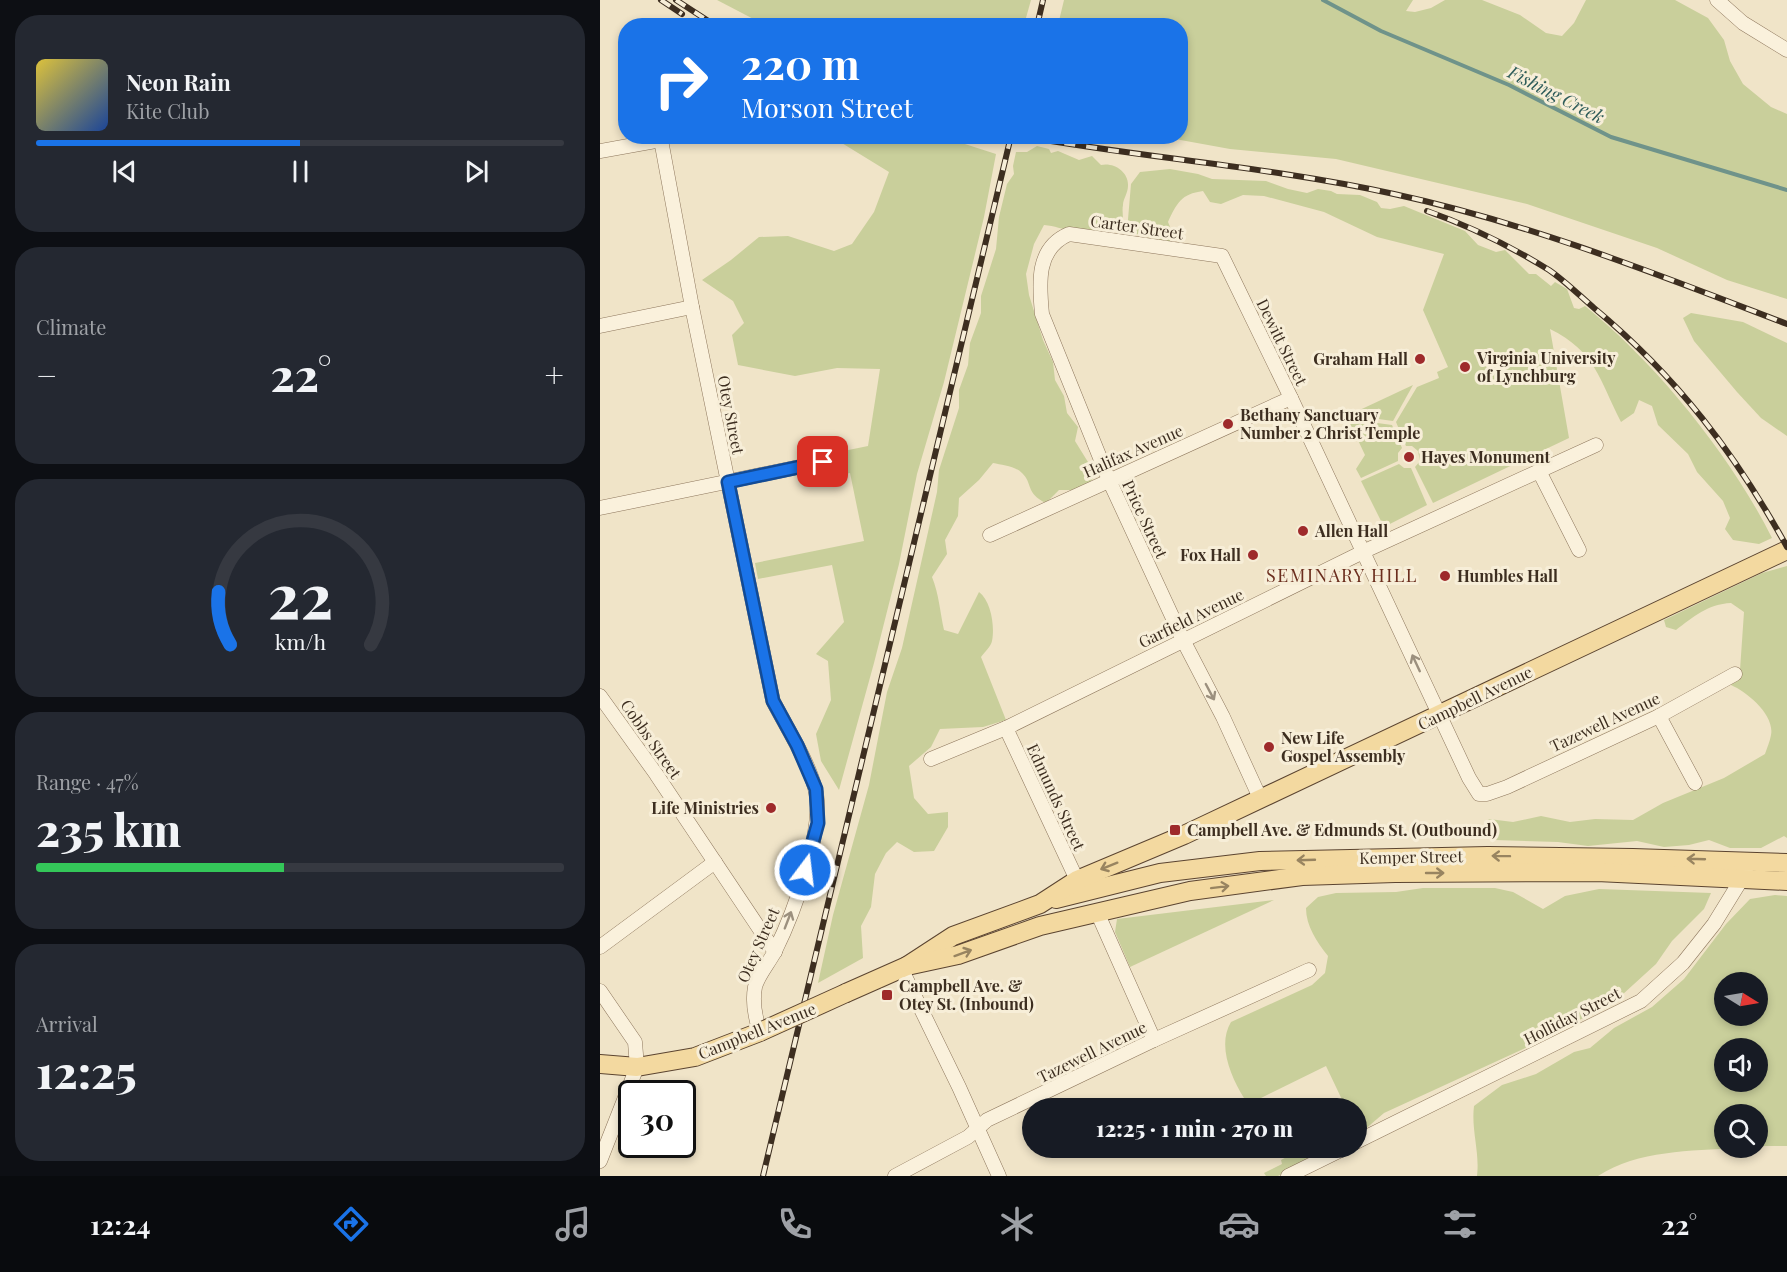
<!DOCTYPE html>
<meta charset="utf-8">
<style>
body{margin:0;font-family:"Playfair Display",serif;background:#242831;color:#f1f3f6;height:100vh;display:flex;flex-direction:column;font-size:22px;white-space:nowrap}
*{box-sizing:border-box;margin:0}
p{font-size:20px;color:#9ea1a6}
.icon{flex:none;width:33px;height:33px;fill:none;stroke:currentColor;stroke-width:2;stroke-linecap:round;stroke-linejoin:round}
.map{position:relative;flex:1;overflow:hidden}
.drawer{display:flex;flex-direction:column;gap:15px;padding:15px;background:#0d0f14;width:600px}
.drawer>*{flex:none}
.guide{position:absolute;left:18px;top:18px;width:570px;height:126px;border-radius:24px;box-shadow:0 3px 9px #0003;background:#1a73e8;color:#fff;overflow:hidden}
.needle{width:39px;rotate:101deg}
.tools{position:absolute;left:1114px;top:972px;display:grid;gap:12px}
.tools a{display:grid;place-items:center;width:54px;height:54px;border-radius:50%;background:#171b24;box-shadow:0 3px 9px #0003;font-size:30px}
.speed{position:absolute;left:18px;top:1080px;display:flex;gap:12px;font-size:30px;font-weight:700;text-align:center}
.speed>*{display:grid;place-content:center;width:78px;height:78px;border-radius:50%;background:#171b24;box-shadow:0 3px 9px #0003;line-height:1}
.speed .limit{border:3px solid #111;border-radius:9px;background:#fff;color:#111}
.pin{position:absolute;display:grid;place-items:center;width:51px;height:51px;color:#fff;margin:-26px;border-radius:12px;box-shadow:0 3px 9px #0006}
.me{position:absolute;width:66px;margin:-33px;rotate:15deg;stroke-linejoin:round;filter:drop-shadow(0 0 4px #0008)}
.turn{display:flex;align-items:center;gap:21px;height:126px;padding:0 24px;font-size:27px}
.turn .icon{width:78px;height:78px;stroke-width:2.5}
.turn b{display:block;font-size:42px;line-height:51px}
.big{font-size:45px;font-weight:800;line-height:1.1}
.drawer .tile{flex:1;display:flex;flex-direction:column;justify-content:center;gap:9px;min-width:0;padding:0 21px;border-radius:24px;background:#242831}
.drawer .dial{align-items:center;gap:0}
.dial svg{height:156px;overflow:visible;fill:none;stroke:#363941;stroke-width:7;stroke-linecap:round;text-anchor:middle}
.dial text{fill:#f1f3f6;stroke:none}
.song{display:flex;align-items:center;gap:18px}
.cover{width:72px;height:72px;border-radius:9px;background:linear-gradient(135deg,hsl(50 70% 55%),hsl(220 70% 35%))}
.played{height:6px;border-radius:3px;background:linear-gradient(90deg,#1a73e8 50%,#363941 50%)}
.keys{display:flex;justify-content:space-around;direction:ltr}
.heat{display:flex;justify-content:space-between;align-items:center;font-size:33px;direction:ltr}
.charge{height:9px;border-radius:4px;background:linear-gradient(90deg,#34c759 47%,#363941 0)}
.trip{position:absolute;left:422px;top:1098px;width:345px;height:60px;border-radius:30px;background:#171b24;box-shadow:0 3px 9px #0003;font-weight:800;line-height:60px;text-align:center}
.dock{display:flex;height:96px;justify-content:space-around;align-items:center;background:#090b0e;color:#9ea1a6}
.dock .icon{width:42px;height:42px}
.dock .active{color:#1a73e8}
.dock b{font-size:27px;color:#f1f3f6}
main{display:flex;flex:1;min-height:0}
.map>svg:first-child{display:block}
.green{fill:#c9cf9b;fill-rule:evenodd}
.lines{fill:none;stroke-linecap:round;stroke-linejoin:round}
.stream{stroke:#6f938a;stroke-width:4}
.minor-casing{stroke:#8d765c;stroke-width:15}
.major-casing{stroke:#5b4430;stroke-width:20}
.minor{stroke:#faf1dc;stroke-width:14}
.major{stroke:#f3d9a0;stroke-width:18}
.rail-casing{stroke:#3d2e20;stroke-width:6}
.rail{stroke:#f7eed8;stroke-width:4;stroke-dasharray:11;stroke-linecap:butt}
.major-bridge-casing{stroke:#5b4430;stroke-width:20;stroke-linecap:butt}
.major-bridge{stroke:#f3d9a0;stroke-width:18}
.oneway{stroke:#9c907e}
.oneway2{stroke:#988460}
.route-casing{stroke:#114b97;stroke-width:15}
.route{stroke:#1a73e8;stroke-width:10}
.poi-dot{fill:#9e2a2b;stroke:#f7eed8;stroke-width:2}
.labels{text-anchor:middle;stroke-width:6;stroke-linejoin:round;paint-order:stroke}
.street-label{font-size:16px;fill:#3d2e20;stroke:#f7eed8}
.poi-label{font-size:16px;font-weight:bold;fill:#3d2e20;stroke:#f7eed8;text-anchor:start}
.water-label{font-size:18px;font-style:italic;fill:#2f5d5a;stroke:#f7eed8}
.neighbourhood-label{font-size:18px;letter-spacing:1.5px;fill:#6b2e1e;stroke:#f7eed8}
</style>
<main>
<section class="drawer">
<div class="tile">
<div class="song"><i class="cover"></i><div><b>Neon Rain</b><p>Kite Club</p></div></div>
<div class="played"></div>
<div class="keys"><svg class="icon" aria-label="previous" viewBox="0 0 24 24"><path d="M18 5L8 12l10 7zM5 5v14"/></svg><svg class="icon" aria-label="pause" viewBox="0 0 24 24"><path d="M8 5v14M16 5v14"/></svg><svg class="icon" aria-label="next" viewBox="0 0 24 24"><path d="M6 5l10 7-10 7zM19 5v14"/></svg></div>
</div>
<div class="tile"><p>Climate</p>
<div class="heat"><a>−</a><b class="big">22°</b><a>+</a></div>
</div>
<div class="tile dial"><svg viewBox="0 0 100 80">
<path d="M14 69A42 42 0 1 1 86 69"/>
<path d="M14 69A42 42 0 0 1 8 42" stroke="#1a73e8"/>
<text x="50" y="56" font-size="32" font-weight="700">22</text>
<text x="50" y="72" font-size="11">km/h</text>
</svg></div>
<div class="tile"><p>Range · 47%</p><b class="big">235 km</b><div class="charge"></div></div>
<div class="tile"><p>Arrival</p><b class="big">12:25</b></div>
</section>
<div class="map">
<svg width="1187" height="1176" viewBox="0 0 1187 1176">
<rect width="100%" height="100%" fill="#f0e4c8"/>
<g class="green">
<path d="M 117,0 L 431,0 L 424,25 L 165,25 Z"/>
<path d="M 464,0 L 813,0 L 806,11 L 815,12 L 831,8 L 845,0 L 882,0 L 920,15 L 946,33 L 962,36 L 974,23 L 986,0 L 1075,0 L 1108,18 L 1124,40 L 1130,61 L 1143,84 L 1171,107 L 1187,114 L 1187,299 L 1127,280 L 1057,248 L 927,204 L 736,159 L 630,149 L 564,137 L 580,136 L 580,26 L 458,25 Z"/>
<path d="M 232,137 L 343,137 L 396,154 L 384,217 L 344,382 L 317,474 L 299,564 L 274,663 L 239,790 L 221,761 L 216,734 L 231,700 L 228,661 L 216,654 L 244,622 L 232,565 L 158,579 L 155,563 L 264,541 L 250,473 L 229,477 L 229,454 L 268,446 L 280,369 L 237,368 L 195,376 L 138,365 L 132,335 L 144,323 L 133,301 L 102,280 L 131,260 L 159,237 L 188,236 L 234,251 L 252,244 L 274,212 L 289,172 Z"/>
<path d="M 437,146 L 449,149 L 451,153 L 458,151 L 479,160 L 492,156 L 501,165 C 514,162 529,172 528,186 C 528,193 523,199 523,205 C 522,210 523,215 523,220 C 508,231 491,235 472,231 C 462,229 455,226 444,225 L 434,244 L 426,274 L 429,295 L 443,340 L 453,362 L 455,380 L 464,396 L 467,413 L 478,427 L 475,441 L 496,475 L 483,490 L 459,490 L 446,503 C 425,493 433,483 422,473 C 415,466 402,465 393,463 L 379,480 L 359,498 L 358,516 L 345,540 L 347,554 L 332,577 C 339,594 340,612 344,630 L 358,634 L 379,592 C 391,601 395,626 392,641 C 391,646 385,652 381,657 L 406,720 L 383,727 L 340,729 L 331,747 L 309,766 L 314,798 L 328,814 L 348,812 L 348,827 L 334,851 L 314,852 L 297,842 L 286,853 L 275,874 L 271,907 L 261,926 L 263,958 L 218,983 L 233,915 L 269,785 L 287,692 L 302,648 L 337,492 L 339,470 L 359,408 L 359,390 L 368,365 L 370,343 L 381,313 L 381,296 L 396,249 L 399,217 L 407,184 L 414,174 L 413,166 L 416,152 L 427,152 Z"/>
<path d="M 570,169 L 598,174 L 612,179 L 666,181 L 688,189 L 707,193 L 718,189 L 731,191 L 737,194 L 760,195 L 777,202 L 781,208 L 790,209 L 804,206 L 865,231 L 878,245 L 896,252 L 905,250 L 929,274 L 936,274 L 951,286 L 955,282 L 967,289 L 974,308 L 979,309 L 985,306 C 1057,364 1131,456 1172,538 L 1159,544 L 1133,540 L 1125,529 L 1130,518 L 1123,501 L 1097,472 L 1088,454 L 1058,425 L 1052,406 L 1039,400 L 1034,413 L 1021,422 C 999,379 996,352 950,329 L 969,438 L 833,503 L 815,467 L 820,461 L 818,451 L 812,446 L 806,446 L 796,422 L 817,387 L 839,378 L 837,372 L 848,367 L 823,310 L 844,254 L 777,237 L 724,212 L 664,196 L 643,195 L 621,204 L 610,202 L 603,191 C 581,194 577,203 568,222 L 573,234 L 569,243 L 527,231 L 531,184 L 540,172 Z"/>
<path d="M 1091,313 L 1143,322 L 1187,343 L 1187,436 L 1161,418 L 1137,392 L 1094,341 L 1083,318 Z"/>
<path d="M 813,385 L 793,421 L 749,415 Z"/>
<path d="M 748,419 L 792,425 L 802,448 L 798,453 L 798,461 L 761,478 L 756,469 L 765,455 Z"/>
<path d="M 799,464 L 804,468 L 811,468 L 827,505 L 784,527 L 761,481 Z"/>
<path d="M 1187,566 L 1187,838 L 1184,836 L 1161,848 L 1130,848 L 1109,840 L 1089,845 L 1064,847 L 1037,841 L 988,846 L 958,842 L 895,840 L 881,834 L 889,819 L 913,822 L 941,816 L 970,822 L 995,819 L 1033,820 L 1063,803 L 1124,778 L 1165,754 C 1167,748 1170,741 1171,735 C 1175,715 1147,692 1131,685 L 1140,670 L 1144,612 L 1131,603 C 1108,604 1093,617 1076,630 L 1066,627 L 1064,620 L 1162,573 Z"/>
<path d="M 823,888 L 895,888 L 913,892 L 943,909 L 965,896 L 999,889 L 1111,893 L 1104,909 L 1072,941 L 1056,964 L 1022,995 L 991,1015 L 957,1029 L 934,1044 L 784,1113 L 763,1131 L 756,1133 L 756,1108 L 746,1108 L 726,1066 L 659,1099 L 644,1098 C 631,1077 617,1045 631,1022 L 712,985 L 725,973 L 728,956 C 717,942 706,926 706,908 L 718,897 L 736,893 L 796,892 Z"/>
<path d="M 1175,895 L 1187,896 L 1187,1146 L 1158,1146 L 1158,1114 L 1125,1114 L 1125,1148 L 1137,1148 C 1091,1151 1038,1150 998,1176 L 877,1176 C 880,1152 871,1130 874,1106 L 902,1085 L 936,1074 L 974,1052 L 990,1048 L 1014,1028 L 1052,1007 L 1084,979 L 1126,924 L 1150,899 ZM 1125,982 L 1158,982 L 1158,1016 L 1125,1016 ZM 1125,1048 L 1158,1048 L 1158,1082 L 1125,1082 Z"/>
<path d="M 674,900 L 530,967 L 515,932 L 517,919 Z"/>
<path d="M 703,1148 L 723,1148 L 725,1151 L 678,1176 L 666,1176 L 664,1173 L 682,1164 L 681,1160 Z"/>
</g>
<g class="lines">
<path class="stream" d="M 723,0 L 781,31 L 909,85 L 1011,137 L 1187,190"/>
<defs>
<g id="minor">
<path d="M 1117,0 L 1143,23 L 1187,50"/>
<path d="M 0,151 L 61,140 L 92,307 L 173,701 C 187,728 207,759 215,788 C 226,827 193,915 175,951 C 169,963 158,975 155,987 C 152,1003 155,1017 160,1032"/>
<path d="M 0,326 L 92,307"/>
<path d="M 939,471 L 979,550"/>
<path d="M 0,508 L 223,462"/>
<path d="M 390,535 L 691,398"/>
<path d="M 0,696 L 56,774 L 175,952"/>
<path d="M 1059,716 L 1095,783"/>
<path d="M 406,728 L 477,880"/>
<path d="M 331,759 L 406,728 L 769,549 L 996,445"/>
<path d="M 660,798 L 623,717 L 583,640 L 509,480 L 442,314 C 439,283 436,248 469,234 L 622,256 L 691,398 L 869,778 L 879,794 L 887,794 L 907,787 L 1059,716 L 1135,674"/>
<path d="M 497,912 L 554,1040"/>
<path d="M 0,947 L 115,862"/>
<path d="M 301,968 L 359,1087 L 399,1176"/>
<path d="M 0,991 L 35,1042 L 37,1067 L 0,1161"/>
<path d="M 756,1142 L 1041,1001 L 1083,963 L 1114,924 L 1146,872"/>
<path d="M 295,1176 L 368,1137 L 387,1120 L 554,1040 L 709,970"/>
<path d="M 688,1176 L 745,1148"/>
</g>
<g id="major">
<path d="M 456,899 L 560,873 L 660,861 L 888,856 L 1033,858 L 1187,863"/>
<path d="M 307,966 L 353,936 L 440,904 L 477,880 L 584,835 L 1187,550"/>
<path d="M 246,993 L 307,966 L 358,955 L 440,926 L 590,891 L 702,876 L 795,873 L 997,872 L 1187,881"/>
<path d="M 0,1064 L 37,1067 L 95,1057 L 160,1032"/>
</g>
</defs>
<use href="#minor" class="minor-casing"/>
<use href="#major" class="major-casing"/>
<use href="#minor" class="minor"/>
<use href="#major" class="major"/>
<defs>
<g id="rail">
<path d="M 61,0 L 82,14"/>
<path d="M 76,0 L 116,26"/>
<path d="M 437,26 L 443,0"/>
<path d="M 421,136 C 545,158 671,167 794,194 C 929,223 1059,275 1187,324"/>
<path d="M 827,211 C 870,226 910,246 949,270 C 965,281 980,296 994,308 C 1077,377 1135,453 1187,547"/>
<path d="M 163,1176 L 411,136"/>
</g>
</defs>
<use href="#rail" class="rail-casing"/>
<use href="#rail" class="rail"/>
<defs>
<path id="major-bridge" d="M 160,1032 L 246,993"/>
</defs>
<use href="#major-bridge" class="major-bridge-casing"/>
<use href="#major-bridge" class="major-bridge"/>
</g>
<defs><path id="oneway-shaft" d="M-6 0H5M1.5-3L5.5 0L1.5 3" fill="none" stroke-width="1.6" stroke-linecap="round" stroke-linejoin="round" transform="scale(1.5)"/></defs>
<g class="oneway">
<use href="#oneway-shaft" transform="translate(816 663) rotate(-115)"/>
<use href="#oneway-shaft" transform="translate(610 692) rotate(62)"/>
<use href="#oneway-shaft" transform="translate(188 920) rotate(-69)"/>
</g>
<g class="oneway2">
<use href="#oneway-shaft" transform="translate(901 856) rotate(-179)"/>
<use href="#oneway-shaft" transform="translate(1096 859) rotate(-178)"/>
<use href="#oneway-shaft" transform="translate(706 860) rotate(178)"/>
<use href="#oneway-shaft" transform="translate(509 866) rotate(158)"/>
<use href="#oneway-shaft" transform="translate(835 873)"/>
<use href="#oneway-shaft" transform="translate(620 887) rotate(-7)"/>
<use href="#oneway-shaft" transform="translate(363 953) rotate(-20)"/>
</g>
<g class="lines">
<defs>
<path id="route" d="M 205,870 L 218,823 L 216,789 L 197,745 L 173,701 L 128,482 L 223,462"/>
</defs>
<use href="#route" class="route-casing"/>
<use href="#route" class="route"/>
</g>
<g class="poi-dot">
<circle cx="820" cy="359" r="6"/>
<circle cx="865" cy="367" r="6"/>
<circle cx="628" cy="424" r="6"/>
<circle cx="809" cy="457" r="6"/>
<circle cx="703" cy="531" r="6"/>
<circle cx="653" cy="555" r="6"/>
<circle cx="845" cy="576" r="6"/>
<circle cx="669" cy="747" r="6"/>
<circle cx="171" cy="808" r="6"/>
<rect x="569" y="824" width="12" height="12" rx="3"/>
<rect x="281" y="989" width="12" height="12" rx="3"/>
</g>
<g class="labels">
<g class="street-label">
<text transform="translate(537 227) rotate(8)" y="6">Carter Street</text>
<text transform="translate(682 342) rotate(64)" y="6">Dewitt Street</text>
<text transform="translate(131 415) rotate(79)" y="6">Otey Street</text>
<text transform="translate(533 451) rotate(-24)" y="6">Halifax Avenue</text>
<text transform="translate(545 519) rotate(65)" y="6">Price Street</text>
<text transform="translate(591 618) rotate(-26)" y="6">Garfield Avenue</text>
<text transform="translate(875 698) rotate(-26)" y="6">Campbell Avenue</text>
<text transform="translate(1005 722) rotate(-25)" y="6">Tazewell Avenue</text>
<text transform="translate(51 739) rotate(55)" y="6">Cobbs Street</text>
<text transform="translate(456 797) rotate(65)" y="6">Edmunds Street</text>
<text transform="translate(811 857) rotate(-1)" y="6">Kemper Street</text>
<text transform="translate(158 945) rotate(-66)" y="6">Otey Street</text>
<text transform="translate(972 1016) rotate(-27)" y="6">Holliday Street</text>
<text transform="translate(157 1031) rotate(-22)" y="6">Campbell Avenue</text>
<text transform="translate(492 1052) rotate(-26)" y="6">Tazewell Avenue</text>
</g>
<g class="poi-label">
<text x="877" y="364">Virginia University<tspan x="877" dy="18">of Lynchburg</tspan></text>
<text x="808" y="365" text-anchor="end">Graham Hall</text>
<text x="640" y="421">Bethany Sanctuary<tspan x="640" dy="18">Number 2 Christ Temple</tspan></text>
<text x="821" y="463">Hayes Monument</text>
<text x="715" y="537">Allen Hall</text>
<text x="641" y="561" text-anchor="end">Fox Hall</text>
<text x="857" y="582">Humbles Hall</text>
<text x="681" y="744">New Life<tspan x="681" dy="18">Gospel Assembly</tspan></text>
<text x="159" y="814" text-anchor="end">Life Ministries</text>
<text x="587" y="836">Campbell Ave. &amp; Edmunds St. (Outbound)</text>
<text x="299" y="992">Campbell Ave. &amp;<tspan x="299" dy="18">Otey St. (Inbound)</tspan></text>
</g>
<g class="water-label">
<text transform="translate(956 95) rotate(27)" y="6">Fishing Creek</text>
</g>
<g class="neighbourhood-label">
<text x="742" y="582">SEMINARY HILL</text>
</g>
</g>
</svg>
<div class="tools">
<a><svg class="needle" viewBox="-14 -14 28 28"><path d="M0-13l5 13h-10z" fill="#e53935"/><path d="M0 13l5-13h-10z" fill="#9ea1a6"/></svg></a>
<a><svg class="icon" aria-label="sound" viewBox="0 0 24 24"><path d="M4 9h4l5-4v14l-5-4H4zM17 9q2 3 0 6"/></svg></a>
<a><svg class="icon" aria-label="search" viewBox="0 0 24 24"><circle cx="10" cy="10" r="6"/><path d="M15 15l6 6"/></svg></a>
</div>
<div class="speed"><div class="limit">30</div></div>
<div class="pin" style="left:223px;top:462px;background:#d93025"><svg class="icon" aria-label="arrive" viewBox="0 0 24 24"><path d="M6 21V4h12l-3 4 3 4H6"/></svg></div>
<svg class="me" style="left:205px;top:870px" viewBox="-20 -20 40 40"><circle r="17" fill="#1a73e8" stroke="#fff" stroke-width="3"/><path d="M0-11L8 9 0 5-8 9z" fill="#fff"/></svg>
<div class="trip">12:25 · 1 min · 270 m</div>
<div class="guide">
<div class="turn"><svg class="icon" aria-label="right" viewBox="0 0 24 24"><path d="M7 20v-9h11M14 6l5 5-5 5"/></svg><div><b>220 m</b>Morson Street</div></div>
</div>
</div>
</main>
<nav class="dock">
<b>12:24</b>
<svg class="icon active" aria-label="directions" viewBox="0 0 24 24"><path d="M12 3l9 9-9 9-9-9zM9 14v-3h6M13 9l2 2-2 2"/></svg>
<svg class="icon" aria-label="music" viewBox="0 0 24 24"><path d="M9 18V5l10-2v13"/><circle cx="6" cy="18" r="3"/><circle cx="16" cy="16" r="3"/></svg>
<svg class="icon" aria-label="phone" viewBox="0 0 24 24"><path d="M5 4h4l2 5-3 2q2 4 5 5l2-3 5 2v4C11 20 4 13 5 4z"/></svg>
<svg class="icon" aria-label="climate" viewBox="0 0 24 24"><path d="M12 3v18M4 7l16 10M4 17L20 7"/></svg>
<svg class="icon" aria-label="car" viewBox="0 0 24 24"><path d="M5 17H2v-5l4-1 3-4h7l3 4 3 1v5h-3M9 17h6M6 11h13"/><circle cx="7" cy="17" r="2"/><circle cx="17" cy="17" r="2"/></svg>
<svg class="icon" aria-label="filters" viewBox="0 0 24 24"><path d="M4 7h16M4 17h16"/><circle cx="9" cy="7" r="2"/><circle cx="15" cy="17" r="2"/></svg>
<b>22°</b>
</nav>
